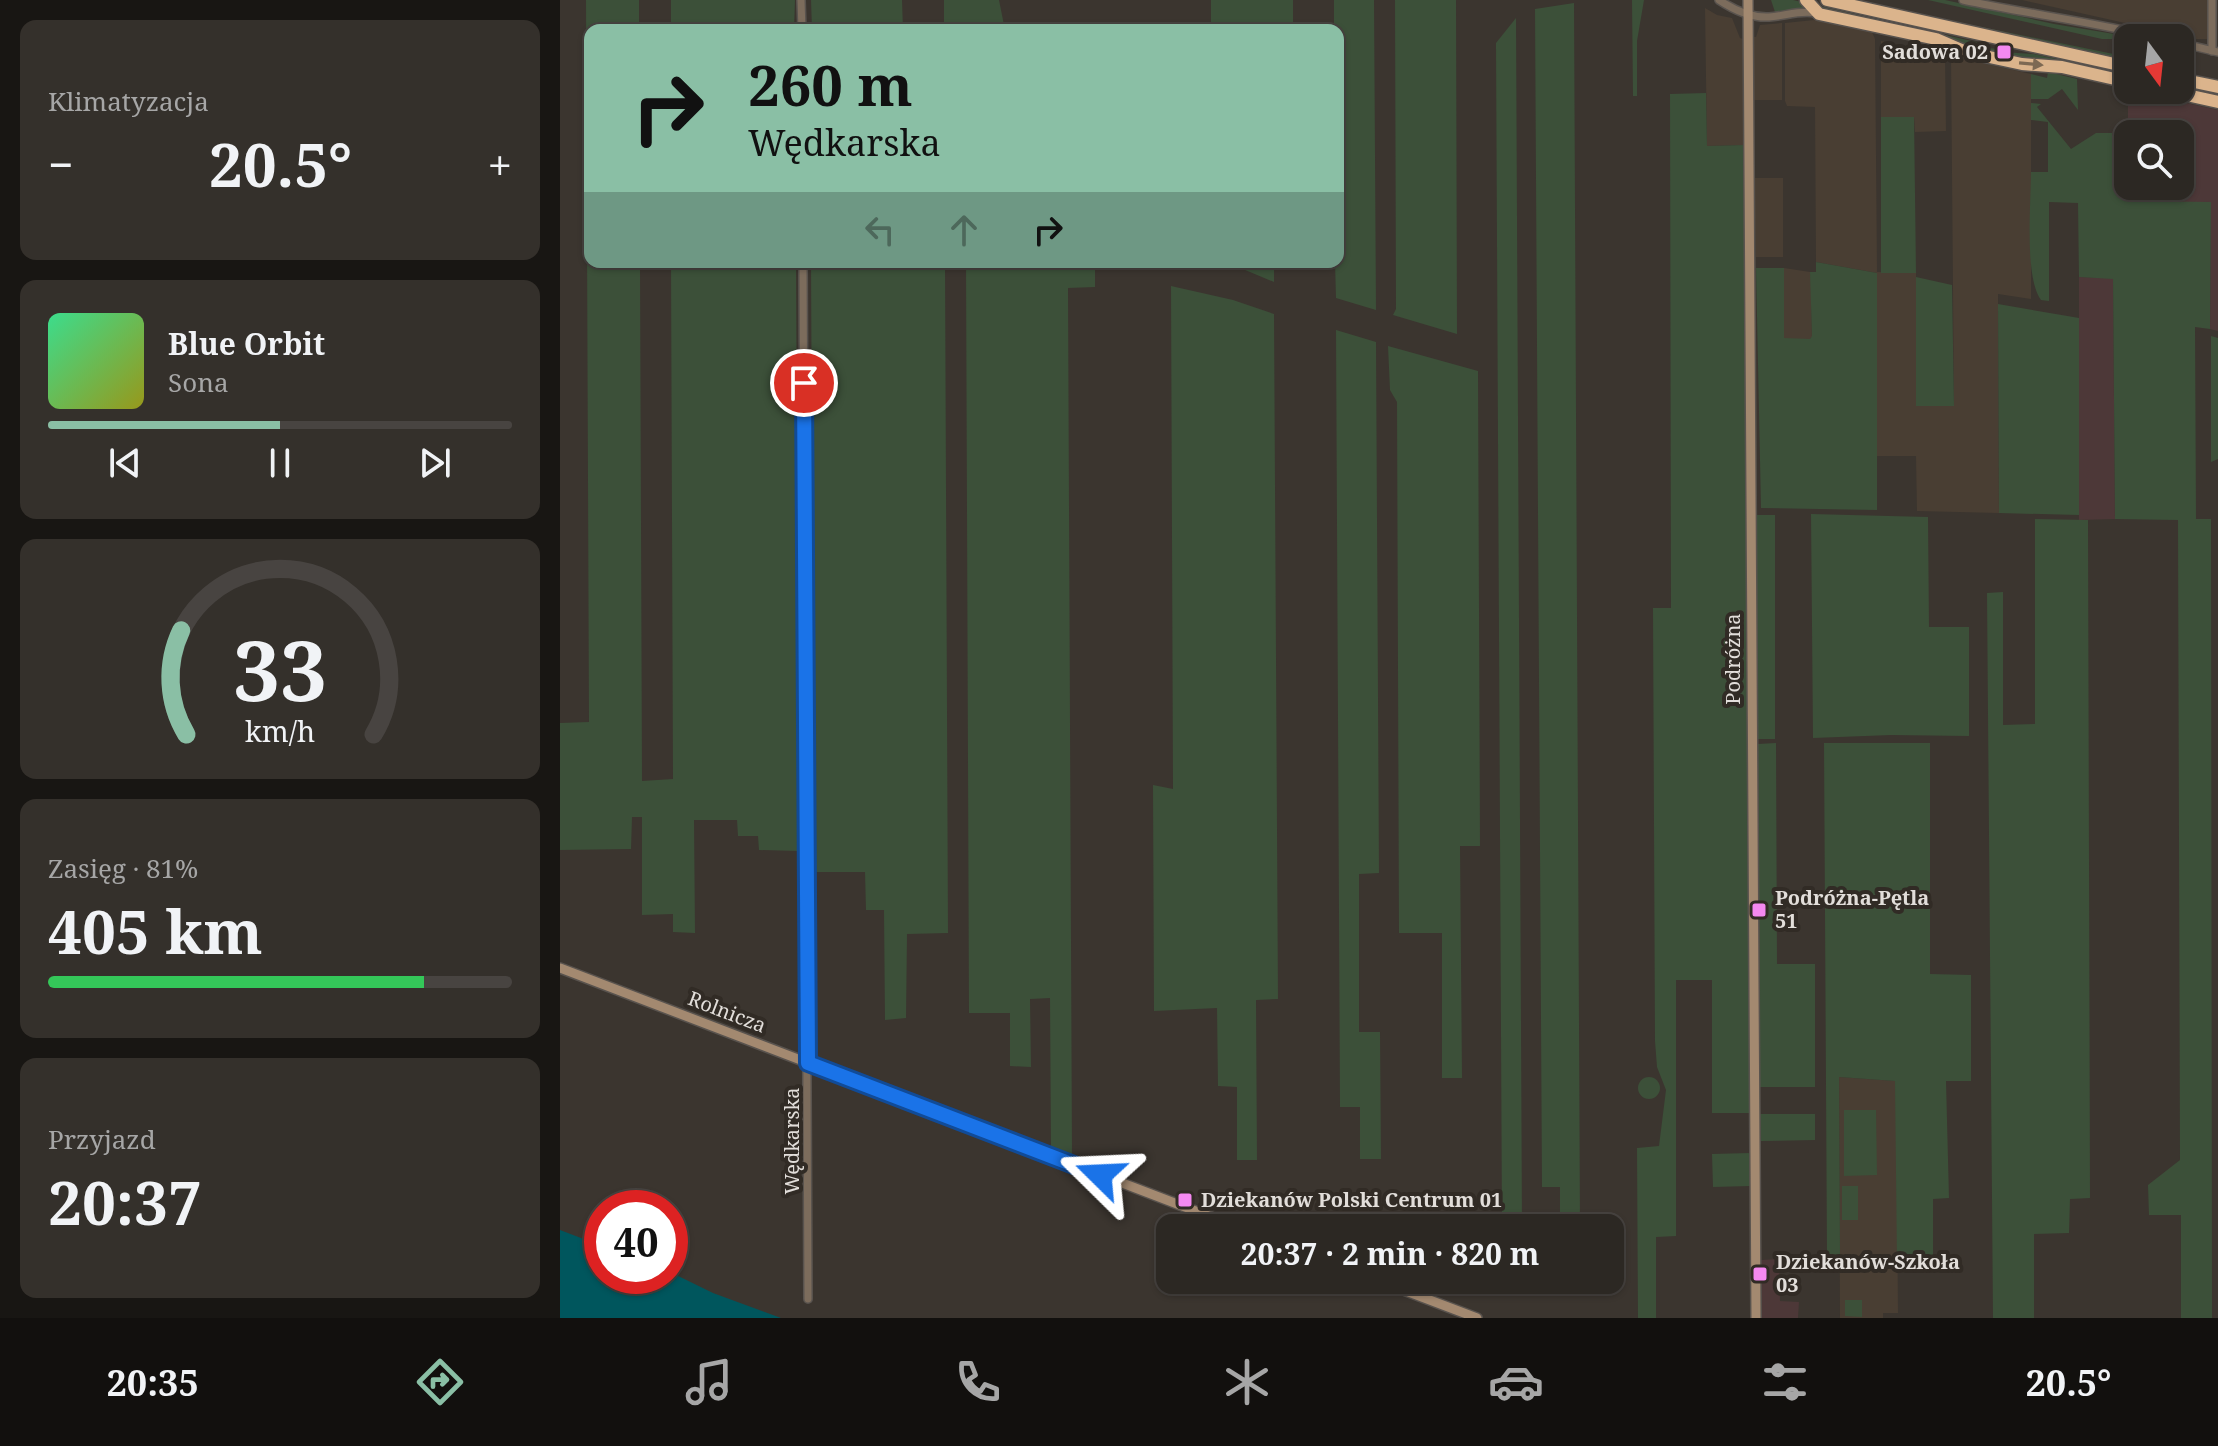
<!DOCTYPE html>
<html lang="pl">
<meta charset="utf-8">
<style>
body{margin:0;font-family:"Noto Serif",serif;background:#34302b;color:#f1f3f6;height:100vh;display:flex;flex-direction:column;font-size:30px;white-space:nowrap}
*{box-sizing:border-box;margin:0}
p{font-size:26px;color:#a6a6a6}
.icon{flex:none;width:44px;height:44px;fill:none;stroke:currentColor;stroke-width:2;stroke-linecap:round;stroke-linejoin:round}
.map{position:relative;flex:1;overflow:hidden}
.side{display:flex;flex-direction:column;gap:20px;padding:20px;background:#181613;width:560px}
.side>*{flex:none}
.hud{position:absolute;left:24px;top:24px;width:760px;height:244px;border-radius:16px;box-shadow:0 2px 6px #0004,0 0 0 2px #484441;background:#8abfa5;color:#111;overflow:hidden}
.needle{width:52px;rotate:165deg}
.buttons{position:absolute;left:1554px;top:24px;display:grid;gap:16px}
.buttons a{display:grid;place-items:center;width:80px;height:80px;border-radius:16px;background:#2c2823;box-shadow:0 2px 6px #0004,0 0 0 2px #484441;font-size:40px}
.speed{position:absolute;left:24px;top:1190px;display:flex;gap:16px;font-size:40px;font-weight:700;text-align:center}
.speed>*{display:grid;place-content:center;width:104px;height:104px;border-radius:50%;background:#2c2823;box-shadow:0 2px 6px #0004,0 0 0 2px #484441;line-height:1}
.speed .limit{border:12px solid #d22;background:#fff;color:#111}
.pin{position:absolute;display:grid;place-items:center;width:68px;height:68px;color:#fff;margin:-34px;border:4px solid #fff;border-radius:50%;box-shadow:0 2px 8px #0007}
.me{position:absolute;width:88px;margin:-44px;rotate:291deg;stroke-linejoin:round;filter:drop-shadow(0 0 6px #0008)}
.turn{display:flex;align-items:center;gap:28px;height:168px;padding:0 32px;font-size:36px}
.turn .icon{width:104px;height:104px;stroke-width:2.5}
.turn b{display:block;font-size:56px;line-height:68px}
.lanes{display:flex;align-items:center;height:76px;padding:0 32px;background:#0003;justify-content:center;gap:40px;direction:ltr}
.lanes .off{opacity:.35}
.big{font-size:60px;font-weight:700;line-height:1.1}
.side .card{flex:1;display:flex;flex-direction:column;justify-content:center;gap:12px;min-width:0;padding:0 28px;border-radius:16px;background:#34302b}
.side .dial{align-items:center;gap:0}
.dial svg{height:208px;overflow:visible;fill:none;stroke:#484441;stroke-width:7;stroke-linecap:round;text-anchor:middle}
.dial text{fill:#f1f3f6;stroke:none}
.song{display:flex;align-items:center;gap:24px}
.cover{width:96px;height:96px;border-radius:12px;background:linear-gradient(135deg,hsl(150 70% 55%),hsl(60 70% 35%))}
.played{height:8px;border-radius:4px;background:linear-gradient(90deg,#8abfa5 50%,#484441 50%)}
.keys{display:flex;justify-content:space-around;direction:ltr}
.heat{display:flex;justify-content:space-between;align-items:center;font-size:44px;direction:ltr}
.charge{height:12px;border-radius:6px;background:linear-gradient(90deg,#34c759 81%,#484441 0)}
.trip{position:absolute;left:596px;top:1214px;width:468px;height:80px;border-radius:16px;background:#2c2823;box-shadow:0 2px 6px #0004,0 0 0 2px #484441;font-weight:700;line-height:80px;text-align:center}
.tab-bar{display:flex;height:128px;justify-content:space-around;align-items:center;background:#12100e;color:#a6a6a6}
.tab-bar .icon{width:56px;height:56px}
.tab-bar .active{color:#8abfa5}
.tab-bar b{font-size:36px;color:#f1f3f6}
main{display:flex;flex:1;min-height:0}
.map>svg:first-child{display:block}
.commercial{fill:#4d3838}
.built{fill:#493e33}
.green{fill:#3c5039}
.water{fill:#00565d}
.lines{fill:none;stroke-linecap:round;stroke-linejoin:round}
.street-casing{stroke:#59534e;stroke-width:10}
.secondary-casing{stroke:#59534e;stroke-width:12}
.highway-casing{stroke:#59534e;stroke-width:15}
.street{stroke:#7c6c5c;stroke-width:7}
.secondary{stroke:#a38970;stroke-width:9}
.highway{stroke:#dbb48c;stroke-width:12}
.oneway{fill:#7d6953}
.route-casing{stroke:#114b97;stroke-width:20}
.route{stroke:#1a73e8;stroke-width:14}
.poi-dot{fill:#f489f0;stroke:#312b25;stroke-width:3}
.labels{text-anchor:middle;stroke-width:8;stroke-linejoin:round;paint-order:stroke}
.poi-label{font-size:20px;font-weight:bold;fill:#e2deda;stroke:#312b25;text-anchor:start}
.street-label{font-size:20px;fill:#e2deda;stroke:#312b25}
</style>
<main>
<section class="side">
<div class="card"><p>Klimatyzacja</p>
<div class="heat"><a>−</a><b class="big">20.5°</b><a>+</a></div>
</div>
<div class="card">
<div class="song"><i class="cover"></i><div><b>Blue Orbit</b><p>Sona</p></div></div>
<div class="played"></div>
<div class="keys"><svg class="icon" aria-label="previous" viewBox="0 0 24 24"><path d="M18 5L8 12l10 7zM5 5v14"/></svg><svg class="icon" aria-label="pause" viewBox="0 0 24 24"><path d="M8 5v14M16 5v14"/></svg><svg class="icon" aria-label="next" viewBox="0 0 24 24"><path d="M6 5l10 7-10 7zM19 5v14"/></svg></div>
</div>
<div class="card dial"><svg viewBox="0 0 100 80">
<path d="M14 69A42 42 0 1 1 86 69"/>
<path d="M14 69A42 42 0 0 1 12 29" stroke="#8abfa5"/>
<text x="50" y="56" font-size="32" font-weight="700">33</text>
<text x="50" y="72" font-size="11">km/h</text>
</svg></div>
<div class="card"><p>Zasięg · 81%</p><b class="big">405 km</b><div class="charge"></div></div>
<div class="card"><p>Przyjazd</p><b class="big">20:37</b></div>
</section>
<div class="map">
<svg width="1658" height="1318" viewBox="0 0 1658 1318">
<rect width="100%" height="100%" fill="#3b352f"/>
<g class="commercial">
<path d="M 1568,90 L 1658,110 L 1658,331 L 1650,329 L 1651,203 L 1569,201 L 1568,186 L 1620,186 L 1620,134 L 1568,134 L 1568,157 Z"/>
<path d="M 1519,277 L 1553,278 L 1555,519 L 1519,520 Z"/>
<path d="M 1219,1259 L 1220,1301 L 1239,1302 L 1238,1318 L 1202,1318 L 1201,1260 Z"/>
</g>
<g class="built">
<path d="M 1462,0 L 1649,0 L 1649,39 L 1635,39 L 1625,36 L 1623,32 L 1601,31 Z"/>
<path d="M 1145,8 L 1157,15 L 1172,18 L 1180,38 L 1183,39 L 1184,145 L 1147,146 Z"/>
<path d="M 1254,20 L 1312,32 L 1315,39 L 1317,272 L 1356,273 L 1357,406 L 1394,406 L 1391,56 L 1471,74 L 1471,299 L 1438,294 L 1439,513 L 1357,511 L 1356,456 L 1317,456 L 1317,273 L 1256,262 L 1255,107 L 1227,106 L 1225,101 L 1225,23 Z"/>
<path d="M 1222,23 L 1222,100 L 1194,100 L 1193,37 L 1196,37 L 1200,25 Z"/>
<path d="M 1321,41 L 1385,55 L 1386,131 L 1355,132 L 1354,117 L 1321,117 Z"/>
<path d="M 1194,178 L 1223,178 L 1223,257 L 1196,257 Z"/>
<path d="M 1224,268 L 1250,272 L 1251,275 L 1252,337 L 1250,339 L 1224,339 Z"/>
<path d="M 1279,1077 L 1336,1081 L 1338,1313 L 1323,1313 L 1323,1318 L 1280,1318 Z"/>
</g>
<g class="green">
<path d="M 26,0 L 79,0 L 79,30 L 30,30 L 30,262 L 80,262 L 82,781 L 113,779 L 111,262 L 236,262 L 239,851 L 199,850 L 198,836 L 178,836 L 177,820 L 134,820 L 135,933 L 113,932 L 113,914 L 82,915 L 82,817 L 72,817 L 71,849 L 0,850 L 0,723 L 29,722 Z"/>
<path d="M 111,0 L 235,0 L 234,30 L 111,30 Z"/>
<path d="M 251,0 L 342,0 L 343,30 L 252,30 Z"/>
<path d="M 384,0 L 439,0 L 445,30 L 384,30 Z"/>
<rect x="651" y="0" width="82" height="30"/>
<path d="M 774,0 L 814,0 L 816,310 L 776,298 L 775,262 L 778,262 L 778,30 L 774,30 Z"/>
<path d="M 835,0 L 896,0 L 897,334 L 833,315 L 836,309 Z"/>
<path d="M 1072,0 L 1084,0 L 1077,41 L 1077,96 L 1073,96 Z"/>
<path d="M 1211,0 L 1233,0 L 1429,45 L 1429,48 L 1437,49 L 1436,55 L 1253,9 L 1215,12 Z"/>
<path d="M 1290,0 L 1568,57 L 1568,62 Z"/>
<path d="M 1368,0 L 1385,0 L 1494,24 L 1560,35 L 1559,39 L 1542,39 Z"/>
<path d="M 1014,3 L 1020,1228 L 1000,1228 L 1000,1187 L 982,1187 L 975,9 Z"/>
<path d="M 956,18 L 962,1228 L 942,1228 L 936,43 Z"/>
<path d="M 1441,52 L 1474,54 L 1568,75 L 1568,78 L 1441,55 Z"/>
<path d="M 1488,72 L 1517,79 L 1518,110 L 1502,89 L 1488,99 L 1471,99 L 1471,74 L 1487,78 Z"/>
<path d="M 1146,93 L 1147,146 L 1184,145 L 1190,1113 L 1152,1113 L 1152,980 L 1116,980 L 1116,1236 L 1096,1237 L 1096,1318 L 1078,1318 L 1077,1148 L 1099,1146 L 1106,1090 L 1097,1067 L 1095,1041 L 1093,608 L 1111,608 L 1110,94 Z"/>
<path d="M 1471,103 L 1481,104 L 1477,107 L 1511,149 L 1536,133 L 1552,133 L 1552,183 L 1568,183 L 1569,201 L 1651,202 L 1650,329 L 1635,327 L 1636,519 L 1651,519 L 1652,1318 L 1621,1318 L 1621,1215 L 1589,1215 L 1588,1185 L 1620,1160 L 1618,520 L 1555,519 L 1553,279 L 1519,277 L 1518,203 L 1489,202 L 1489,301 L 1481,300 C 1464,276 1471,204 1471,172 L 1488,172 L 1488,122 L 1471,120 Z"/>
<path d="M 1321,117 L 1354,117 L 1356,273 L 1321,273 Z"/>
<path d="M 251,262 L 385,262 L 388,933 L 347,934 L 346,1018 L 325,1020 L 324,910 L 306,910 L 305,872 L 254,872 Z"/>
<path d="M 406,262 L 535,262 L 535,287 L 508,288 L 512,1156 L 491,1149 L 490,998 L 470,999 L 471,1067 L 450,1066 L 450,1013 L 409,1013 Z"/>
<path d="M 666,262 L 714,262 L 714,282 Z"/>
<path d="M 1256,262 L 1317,273 L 1317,510 L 1201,508 L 1196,268 L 1224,268 L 1224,338 L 1250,339 L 1252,336 L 1250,272 L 1256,272 Z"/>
<path d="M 1356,277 L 1392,285 L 1394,406 L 1356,406 Z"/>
<path d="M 611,286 L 673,300 L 714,314 L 718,999 L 696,1000 L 697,1160 L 677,1160 L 677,1087 L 658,1086 L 657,1008 L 594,1011 L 593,785 L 613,789 Z"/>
<path d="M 1438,304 L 1519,318 L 1519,515 L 1439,513 Z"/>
<path d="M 776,330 L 816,342 L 819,873 L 799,874 L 799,1032 L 820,1032 L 821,1159 L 800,1159 L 800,1107 L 780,1107 Z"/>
<path d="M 1651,336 L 1658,338 L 1658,459 L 1651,462 Z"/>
<path d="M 828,346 L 918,371 L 920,846 L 900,846 L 902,1078 L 882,1078 L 882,933 L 839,933 L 837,402 L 830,390 Z"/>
<path d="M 1251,514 L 1368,517 L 1369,627 L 1409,627 L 1409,736 L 1331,735 L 1253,738 Z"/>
<path d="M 1196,515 L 1215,515 L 1215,739 L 1197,739 Z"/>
<path d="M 1475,519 L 1528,520 L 1530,1198 L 1510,1199 L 1509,1233 L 1474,1234 L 1474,1318 L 1433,1318 L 1427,593 L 1443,592 L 1443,725 L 1475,724 Z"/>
<path d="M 1216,743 L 1217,964 L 1255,964 L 1255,1087 L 1200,1087 L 1198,744 Z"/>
<path d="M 1264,743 L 1370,743 L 1370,974 L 1411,975 L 1411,1081 L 1386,1081 L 1389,1198 L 1373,1199 L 1373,1266 L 1337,1265 L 1335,1081 L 1279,1077 L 1280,1255 L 1267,1255 Z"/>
<circle cx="1089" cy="1088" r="11"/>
<path d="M 1284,1110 L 1316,1110 L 1317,1175 L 1284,1176 Z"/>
<path d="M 1200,1114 L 1255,1114 L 1255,1140 L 1201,1141 Z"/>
<path d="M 1190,1153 L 1190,1186 L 1153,1187 L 1152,1154 Z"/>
<rect x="1282" y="1186" width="16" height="34"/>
<path d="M 1285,1300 L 1302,1300 L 1302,1317 L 1285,1316 Z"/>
</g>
<path class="water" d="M 0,1230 L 42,1246 L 42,1276 L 110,1276 L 110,1272 L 153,1293 L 221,1318 L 0,1318 Z"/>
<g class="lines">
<defs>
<g id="street">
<path d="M 241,0 L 242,30"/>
<path d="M 1159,0 C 1174,10 1190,18 1209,17 C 1226,16 1238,10 1256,13"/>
<path d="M 1403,0 C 1468,14 1534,22 1599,38"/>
<path d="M 1620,43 L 1658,52"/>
<path d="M 1652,51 L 1652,0"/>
<path d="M 243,262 L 248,1299"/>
</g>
<g id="secondary">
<path d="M 1188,0 L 1196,1318"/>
<path d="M 0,968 L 680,1228"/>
<path d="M 817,1280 L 917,1318"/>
</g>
<g id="highway">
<path d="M 1246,0 L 1259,14 L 1376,39 L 1406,52 L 1462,64 L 1502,67 L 1568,82"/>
<path d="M 1267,0 L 1568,67"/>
<path d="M 1620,79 L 1658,87"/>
<path d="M 1604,90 L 1658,102"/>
</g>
</defs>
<use href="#street" class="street-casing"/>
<use href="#secondary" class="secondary-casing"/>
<use href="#highway" class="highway-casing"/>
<use href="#street" class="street"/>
<use href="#secondary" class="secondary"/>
<use href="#highway" class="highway"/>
</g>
<defs><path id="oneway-solid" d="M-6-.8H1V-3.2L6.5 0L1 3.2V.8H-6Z" transform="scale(2)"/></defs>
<use class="oneway" href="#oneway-solid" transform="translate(1471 64) rotate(5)"/>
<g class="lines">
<defs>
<path id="route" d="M 244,383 L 248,1063 L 540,1175"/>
</defs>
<use href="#route" class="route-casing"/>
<use href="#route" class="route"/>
</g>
<g class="poi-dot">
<rect x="1436" y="44" width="16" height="16" rx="4"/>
<rect x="1191" y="902" width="16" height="16" rx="4"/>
<rect x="617" y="1192" width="16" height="16" rx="4"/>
<rect x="1192" y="1266" width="16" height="16" rx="4"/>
</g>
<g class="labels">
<g class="poi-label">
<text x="1428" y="59" text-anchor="end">Sadowa 02</text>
<text x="1215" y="905">Podróżna-Pętla<tspan x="1215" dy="23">51</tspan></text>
<text x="641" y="1207">Dziekanów Polski Centrum 01</text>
<text x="1216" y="1269">Dziekanów-Szkoła<tspan x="1216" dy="23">03</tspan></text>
</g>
<g class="street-label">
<text transform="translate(1173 659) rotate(-90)" y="7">Podróżna</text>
<text transform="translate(167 1012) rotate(21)" y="7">Rolnicza</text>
<text transform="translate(232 1141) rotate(-90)" y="7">Wędkarska</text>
</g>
</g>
</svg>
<div class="buttons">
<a><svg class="needle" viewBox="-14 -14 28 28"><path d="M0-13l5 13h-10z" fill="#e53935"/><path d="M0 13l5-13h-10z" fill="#a6a6a6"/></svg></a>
<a><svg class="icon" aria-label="search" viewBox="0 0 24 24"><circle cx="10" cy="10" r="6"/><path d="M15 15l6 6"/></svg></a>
</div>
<div class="speed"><div class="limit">40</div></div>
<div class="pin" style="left:244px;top:383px;background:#d93025"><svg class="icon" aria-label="arrive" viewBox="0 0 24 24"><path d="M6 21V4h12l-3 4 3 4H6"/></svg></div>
<svg class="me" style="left:540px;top:1175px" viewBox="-20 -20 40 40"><path d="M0-17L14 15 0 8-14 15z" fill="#1a73e8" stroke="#fff" stroke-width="4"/></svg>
<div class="trip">20:37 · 2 min · 820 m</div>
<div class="hud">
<div class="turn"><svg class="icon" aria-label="right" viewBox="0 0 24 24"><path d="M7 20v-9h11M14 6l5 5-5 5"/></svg><div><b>260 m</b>Wędkarska</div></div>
<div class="lanes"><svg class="icon off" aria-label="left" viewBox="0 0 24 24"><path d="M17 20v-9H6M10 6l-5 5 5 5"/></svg><svg class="icon off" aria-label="ahead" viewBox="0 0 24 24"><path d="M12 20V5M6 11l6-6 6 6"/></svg><svg class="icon" aria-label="right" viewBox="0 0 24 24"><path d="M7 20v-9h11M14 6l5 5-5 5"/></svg></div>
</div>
</div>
</main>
<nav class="tab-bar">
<b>20:35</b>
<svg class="icon active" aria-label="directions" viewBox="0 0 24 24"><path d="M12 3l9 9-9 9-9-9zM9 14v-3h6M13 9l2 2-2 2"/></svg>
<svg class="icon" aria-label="music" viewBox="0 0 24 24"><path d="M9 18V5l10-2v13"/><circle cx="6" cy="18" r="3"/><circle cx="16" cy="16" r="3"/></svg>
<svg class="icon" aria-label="phone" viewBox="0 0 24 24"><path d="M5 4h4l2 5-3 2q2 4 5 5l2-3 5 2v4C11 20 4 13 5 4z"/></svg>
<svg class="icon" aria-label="climate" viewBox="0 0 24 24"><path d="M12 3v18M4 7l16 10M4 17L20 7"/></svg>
<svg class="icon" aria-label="car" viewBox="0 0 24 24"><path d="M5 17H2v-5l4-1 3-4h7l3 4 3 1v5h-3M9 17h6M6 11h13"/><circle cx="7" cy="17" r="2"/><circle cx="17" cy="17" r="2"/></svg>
<svg class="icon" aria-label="filters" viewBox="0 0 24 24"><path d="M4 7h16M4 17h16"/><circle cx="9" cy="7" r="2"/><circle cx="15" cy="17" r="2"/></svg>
<b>20.5°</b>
</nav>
